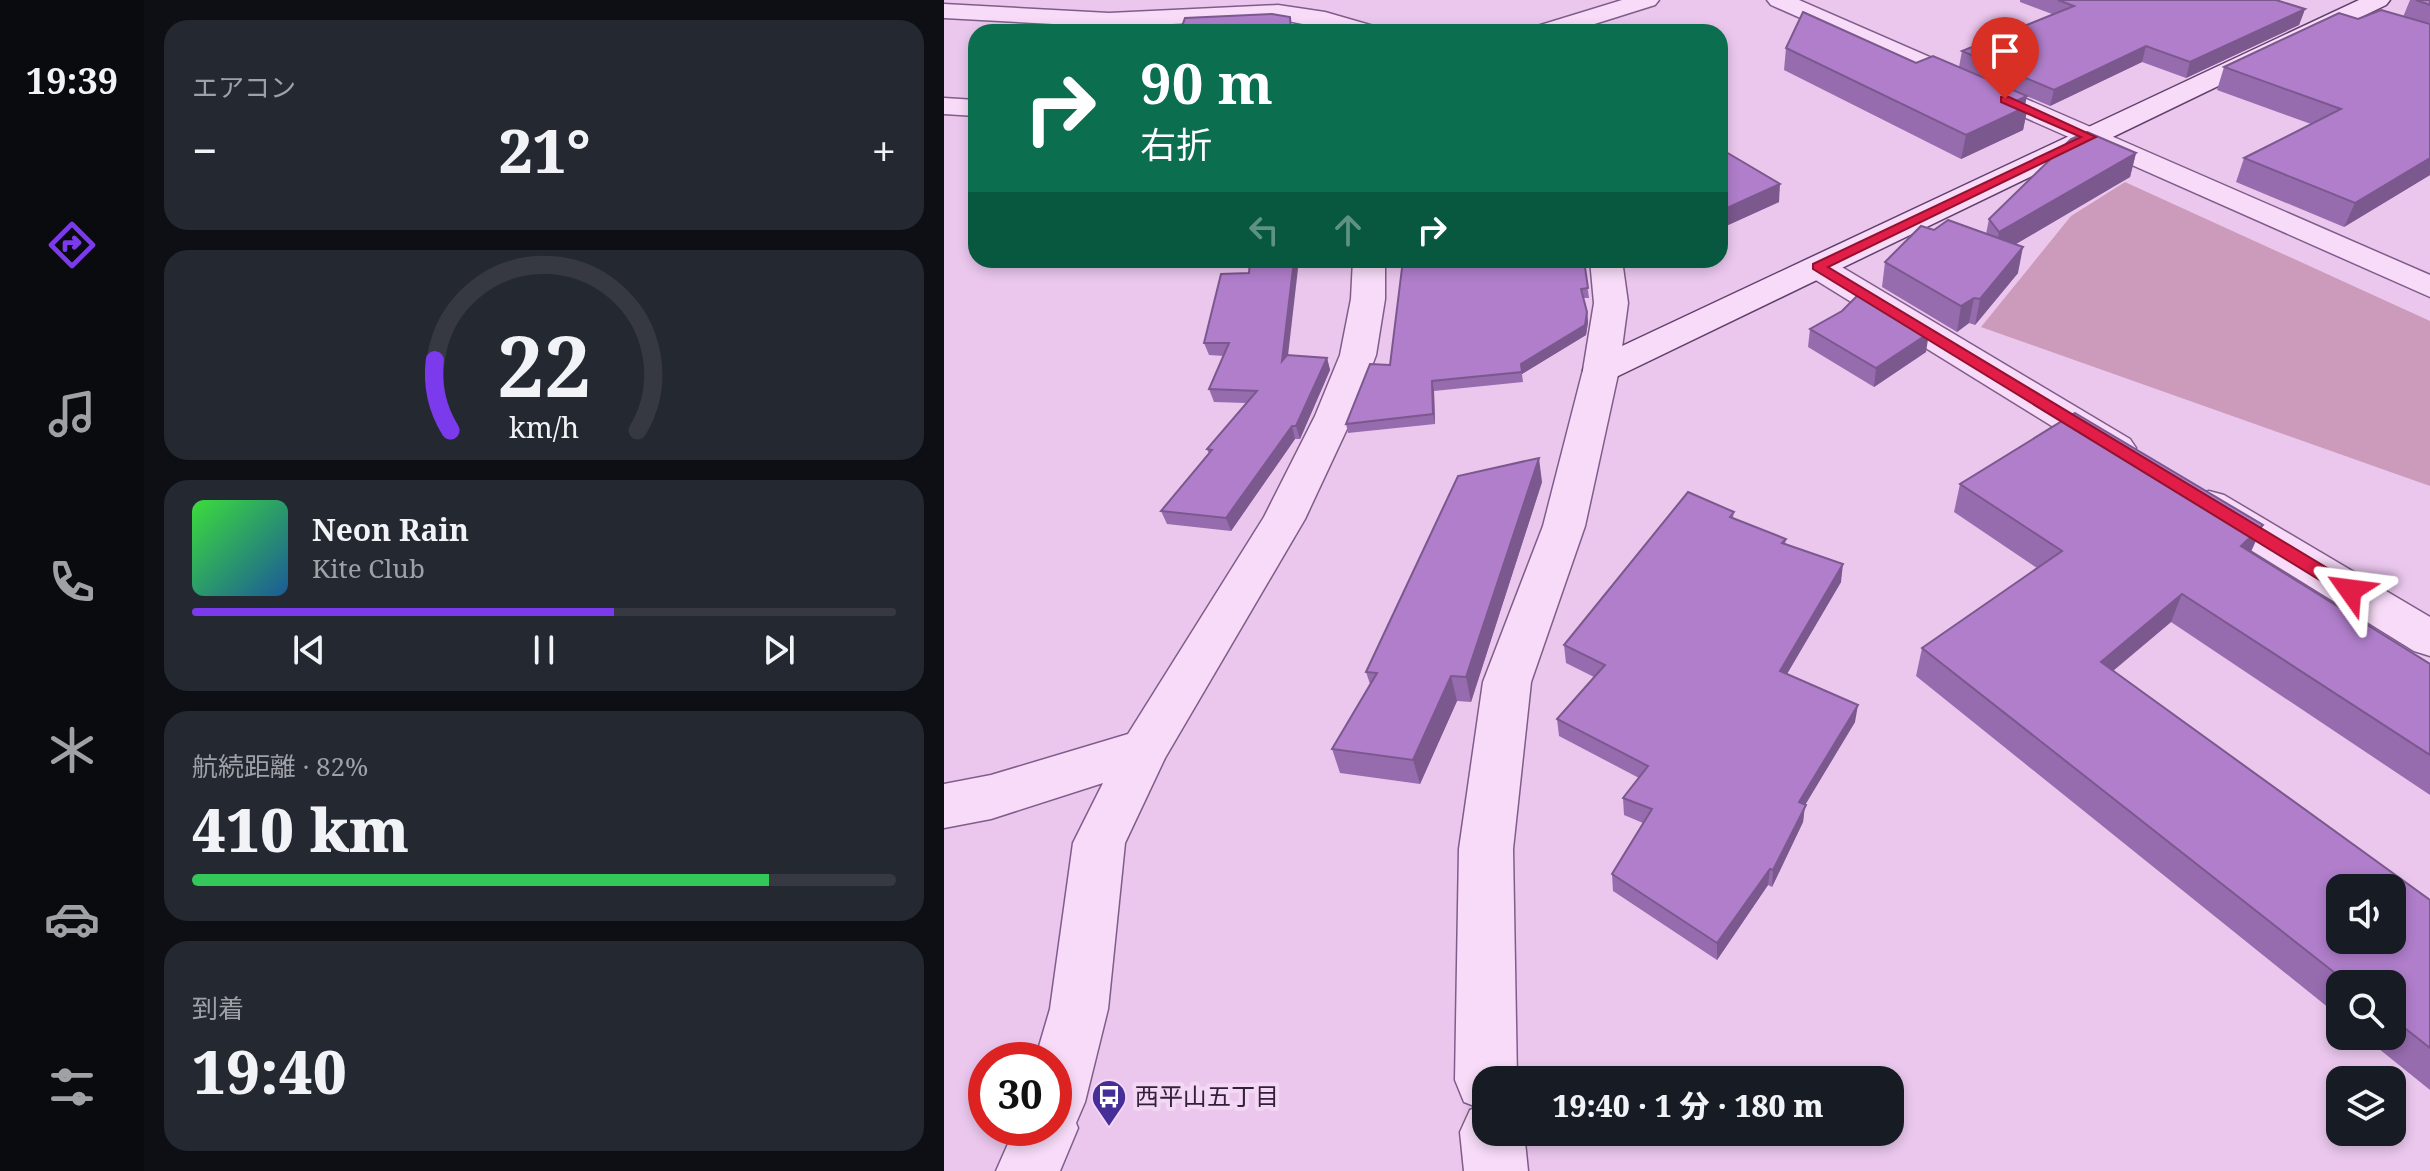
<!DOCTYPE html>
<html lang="ja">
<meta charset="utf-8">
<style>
body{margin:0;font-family:"Noto Serif","Noto Sans JP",serif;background:#242831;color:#f1f3f6;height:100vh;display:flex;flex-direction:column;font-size:30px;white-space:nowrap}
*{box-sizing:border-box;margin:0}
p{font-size:26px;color:#9ea1a6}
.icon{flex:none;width:44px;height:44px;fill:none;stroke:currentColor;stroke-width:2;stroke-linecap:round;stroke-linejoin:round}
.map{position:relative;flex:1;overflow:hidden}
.side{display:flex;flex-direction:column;gap:20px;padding:20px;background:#0d0f14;width:800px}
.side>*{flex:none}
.hud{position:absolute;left:24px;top:24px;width:760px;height:244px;border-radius:24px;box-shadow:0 4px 12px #0003;background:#0b6e4f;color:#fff;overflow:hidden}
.controls{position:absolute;left:1382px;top:874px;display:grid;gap:16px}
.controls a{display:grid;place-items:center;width:80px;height:80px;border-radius:16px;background:#171b24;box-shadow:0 4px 12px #0003;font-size:40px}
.speed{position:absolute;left:24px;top:1042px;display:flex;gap:16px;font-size:40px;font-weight:700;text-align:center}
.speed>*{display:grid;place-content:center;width:104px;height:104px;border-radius:50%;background:#171b24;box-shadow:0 4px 12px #0003;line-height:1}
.speed .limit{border:12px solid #d22;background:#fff;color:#111}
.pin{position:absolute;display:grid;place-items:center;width:68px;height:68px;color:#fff;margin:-82px -34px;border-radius:50% 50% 50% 0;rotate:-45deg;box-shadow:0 0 8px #0007}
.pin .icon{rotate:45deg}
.me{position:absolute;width:88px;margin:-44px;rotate:301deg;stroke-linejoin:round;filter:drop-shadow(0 0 6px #0008)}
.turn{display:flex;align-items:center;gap:28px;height:168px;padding:0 40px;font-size:36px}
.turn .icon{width:104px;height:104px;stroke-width:2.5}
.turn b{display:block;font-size:56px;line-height:68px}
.lanes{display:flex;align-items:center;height:76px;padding:0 40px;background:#0003;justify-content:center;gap:40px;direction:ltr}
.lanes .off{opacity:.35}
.big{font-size:60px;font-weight:800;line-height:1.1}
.side .tile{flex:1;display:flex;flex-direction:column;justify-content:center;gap:12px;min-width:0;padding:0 28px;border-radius:24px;background:#242831}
.side .dial{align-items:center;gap:0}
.dial svg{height:208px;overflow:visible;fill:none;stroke:#363941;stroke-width:7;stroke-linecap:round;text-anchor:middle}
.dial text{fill:#f1f3f6;stroke:none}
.song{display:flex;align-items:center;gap:24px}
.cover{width:96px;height:96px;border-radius:12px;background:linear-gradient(135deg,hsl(120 70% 55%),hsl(210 70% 35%))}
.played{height:8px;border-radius:4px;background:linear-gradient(90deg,#7c3aed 60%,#363941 60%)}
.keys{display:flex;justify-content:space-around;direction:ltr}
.heat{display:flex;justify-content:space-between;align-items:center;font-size:44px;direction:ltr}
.charge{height:12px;border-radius:6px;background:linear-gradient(90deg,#34c759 82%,#363941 0)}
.trip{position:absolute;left:528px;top:1066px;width:432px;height:80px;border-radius:24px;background:#171b24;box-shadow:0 4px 12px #0003;font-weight:800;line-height:80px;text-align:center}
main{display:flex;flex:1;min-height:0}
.tab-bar{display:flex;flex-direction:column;width:144px;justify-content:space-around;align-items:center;background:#090b0e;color:#9ea1a6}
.tab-bar .icon{width:56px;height:56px}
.tab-bar .active{color:#7c3aed}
.tab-bar b{font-size:36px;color:#f1f3f6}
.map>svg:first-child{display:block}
.green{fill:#cc9bbb}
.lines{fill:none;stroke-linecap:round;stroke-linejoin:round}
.street-casing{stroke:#7f5d8a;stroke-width:3}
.secondary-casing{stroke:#60406c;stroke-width:3}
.street{fill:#f7dbf8;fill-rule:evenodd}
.secondary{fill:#f7dbf8;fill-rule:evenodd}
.wall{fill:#976caf}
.shaded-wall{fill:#7b588e}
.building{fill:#b07ecb;stroke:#7b588e;stroke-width:2;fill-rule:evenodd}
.route{fill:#e11d48;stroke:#92132f;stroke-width:2}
.labels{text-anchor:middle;stroke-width:8;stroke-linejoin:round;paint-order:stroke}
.near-poi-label{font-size:24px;fill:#33203a;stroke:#f4d7f5;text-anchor:start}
</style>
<main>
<nav class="tab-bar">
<b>19:39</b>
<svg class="icon active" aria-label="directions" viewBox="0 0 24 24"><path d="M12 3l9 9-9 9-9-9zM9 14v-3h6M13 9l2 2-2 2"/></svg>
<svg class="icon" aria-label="music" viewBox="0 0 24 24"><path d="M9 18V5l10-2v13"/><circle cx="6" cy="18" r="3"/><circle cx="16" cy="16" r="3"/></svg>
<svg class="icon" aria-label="phone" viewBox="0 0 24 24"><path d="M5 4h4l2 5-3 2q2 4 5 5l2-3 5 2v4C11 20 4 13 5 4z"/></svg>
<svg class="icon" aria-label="climate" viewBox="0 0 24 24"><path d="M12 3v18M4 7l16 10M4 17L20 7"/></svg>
<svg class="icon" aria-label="car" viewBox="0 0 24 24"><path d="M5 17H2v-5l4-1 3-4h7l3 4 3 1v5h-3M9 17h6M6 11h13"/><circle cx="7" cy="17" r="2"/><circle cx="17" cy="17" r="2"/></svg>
<svg class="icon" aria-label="filters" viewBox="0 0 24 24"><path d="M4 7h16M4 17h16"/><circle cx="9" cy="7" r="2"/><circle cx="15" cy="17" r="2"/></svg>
</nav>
<section class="side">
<div class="tile"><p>エアコン</p>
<div class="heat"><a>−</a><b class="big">21°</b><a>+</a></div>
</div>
<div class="tile dial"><svg viewBox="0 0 100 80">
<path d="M14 69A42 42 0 1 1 86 69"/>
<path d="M14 69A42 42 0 0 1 8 42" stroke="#7c3aed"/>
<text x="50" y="56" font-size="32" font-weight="700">22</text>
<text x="50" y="72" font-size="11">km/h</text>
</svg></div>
<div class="tile">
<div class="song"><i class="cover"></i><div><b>Neon Rain</b><p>Kite Club</p></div></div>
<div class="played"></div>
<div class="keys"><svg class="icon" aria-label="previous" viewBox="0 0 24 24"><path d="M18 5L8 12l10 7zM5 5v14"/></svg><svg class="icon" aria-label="pause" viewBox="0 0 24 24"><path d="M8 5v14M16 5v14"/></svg><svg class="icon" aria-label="next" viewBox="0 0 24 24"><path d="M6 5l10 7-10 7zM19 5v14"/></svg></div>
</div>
<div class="tile"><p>航続距離 · 82%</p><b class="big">410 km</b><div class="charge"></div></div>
<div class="tile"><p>到着</p><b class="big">19:40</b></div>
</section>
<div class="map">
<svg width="1486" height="1171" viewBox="0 0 1486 1171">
<rect width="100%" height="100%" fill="#ebc7ee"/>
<path class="green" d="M 1181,182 L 1486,321 L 1486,486 L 1037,327 L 1127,216 Z"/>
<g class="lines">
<defs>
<g id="street">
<path d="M 678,0 L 715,0 L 711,5 L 625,32 L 587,32 L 590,27 Z"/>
<path d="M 823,0 L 855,0 L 1486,275 L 1486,297 L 827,5 Z"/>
<path d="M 0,4 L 165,13 L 334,5 L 381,12 L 433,27 L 436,32 L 398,32 L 334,19 L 165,27 L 0,18 Z"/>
<path d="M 0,98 L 32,100 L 32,116 L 0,114 Z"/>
<path d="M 874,257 L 886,260 L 1186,439 L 1192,448 L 1186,457 L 1172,461 L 1158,457 L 862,274 L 858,267 L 862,260 Z"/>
<path d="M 409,260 L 441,260 L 441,299 L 432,355 L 409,416 L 361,519 L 221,758 L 181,843 L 164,1009 L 141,1102 L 132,1123 L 134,1128 L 116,1171 L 52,1171 L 71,1128 L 110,1128 L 110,1060 L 91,1060 L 106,1009 L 129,843 L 159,783 L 47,819 L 0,828 L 0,784 L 47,775 L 184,734 L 320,517 L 371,416 L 396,355 L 407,299 Z"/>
<path d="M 646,260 L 678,260 L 684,303 L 675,370 L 641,526 L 587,682 L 569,849 L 573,1080 L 542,1080 L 542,1132 L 580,1132 L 584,1171 L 520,1171 L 516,1132 L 526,1110 L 533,1107 L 520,1102 L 511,1080 L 515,849 L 539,682 L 599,526 L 639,370 L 650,303 Z"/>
<path d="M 1265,491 L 1280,495 L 1486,617 L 1486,656 L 1470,651 L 1250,515 L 1244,505 L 1250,495 Z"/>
</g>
<path id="secondary" d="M 1415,0 L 1446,0 L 1442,5 L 670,378 L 657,381 L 644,378 L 639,370 L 644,362 Z"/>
</defs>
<use href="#street" class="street-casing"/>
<use href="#secondary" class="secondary-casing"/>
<use href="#street" class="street"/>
<use href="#secondary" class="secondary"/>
</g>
<g class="wall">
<path d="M 1076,0 L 1332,0 L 1361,9 L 1355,25 L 1242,78 L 1198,62 L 1106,106 L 1015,67 L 1018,51 L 1108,14 L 1076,2 Z"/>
<path d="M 1466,0 L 1486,0 L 1486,175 L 1400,227 L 1292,182 L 1300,158 L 1367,124 L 1273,90 L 1280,67 L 1414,19 L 1459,17 Z"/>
<path d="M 842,48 L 1083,96 L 1081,105 L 1084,106 L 1079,130 L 1017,159 L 840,70 Z"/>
<path d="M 1192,153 L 1186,177 L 1071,244 L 1074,273 L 1031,325 L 1025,323 L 1013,332 L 938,287 L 941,262 L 990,230 L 1042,234 L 1045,219 Z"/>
<path d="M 776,155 L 835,202 L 782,226 L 776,222 Z"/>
<path d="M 640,260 L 645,298 L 639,298 L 643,312 L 644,322 L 642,335 L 578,374 L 579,382 L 490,391 L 491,424 L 404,433 L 402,424 L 446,365 Z"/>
<path d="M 277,274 L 344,355 L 383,358 L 386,370 L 356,439 L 351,439 L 287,531 L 223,524 L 217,511 L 265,454 L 263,449 L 302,403 L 270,402 L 265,389 L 280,356 L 265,355 L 260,343 Z"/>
<path d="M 866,329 L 982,352 L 930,387 L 864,347 Z"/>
<path d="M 598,482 L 527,702 L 513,701 L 476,784 L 396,773 L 388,749 L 426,684 L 422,672 Z"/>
<path d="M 1016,484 L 1319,525 L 1307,552 L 1486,664 L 1486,795 L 1227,622 L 1169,671 L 1486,900 L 1486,1090 L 1419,1036 L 1448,1036 L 1448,984 L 1396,984 L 1396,1017 L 972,676 L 978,648 L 1093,568 L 1010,512 Z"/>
<path d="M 790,512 L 789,518 L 842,539 L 841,545 L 897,582 L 843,674 L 911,722 L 861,805 L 859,822 L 828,887 L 824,885 L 773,960 L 669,891 L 668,874 L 699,823 L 680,815 L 679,798 L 695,778 L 615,736 L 613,719 L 650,677 L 622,663 L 620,645 Z"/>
</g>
<g class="shaded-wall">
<path d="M 1361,9 L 1355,25 L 1242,78 L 1246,62 Z"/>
<path d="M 1202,46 L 1198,62 L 1106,106 L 1110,90 Z"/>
<path d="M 1083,96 L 1080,108 L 1084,106 L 1079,130 L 1017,159 L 1022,135 L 1072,101 Z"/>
<path d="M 1192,153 L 1186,177 L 1050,257 L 1055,232 Z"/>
<path d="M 1486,158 L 1486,175 L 1400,227 L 1411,203 Z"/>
<path d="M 836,184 L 835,202 L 782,226 L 783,208 Z"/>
<path d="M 1079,247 L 1074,273 L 1031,325 L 1036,299 Z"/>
<path d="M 350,260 L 355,260 L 342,373 L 338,361 Z"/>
<path d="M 1030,298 L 1025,323 L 1013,332 L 1017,306 Z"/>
<path d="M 643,312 L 644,322 L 642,335 L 578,374 L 577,364 Z"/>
<path d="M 985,333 L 982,352 L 930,387 L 932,368 Z"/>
<path d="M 383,358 L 386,370 L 356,439 L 352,426 Z"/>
<path d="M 488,381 L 490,391 L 491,424 L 489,414 Z"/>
<path d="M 348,426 L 351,439 L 287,531 L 282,518 Z"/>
<path d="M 595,458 L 598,482 L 527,702 L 522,677 Z"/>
<path d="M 1319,525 L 1306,553 L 1297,546 Z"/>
<path d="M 899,564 L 897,582 L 834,689 L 836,671 Z"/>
<path d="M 1238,594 L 1227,622 L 1146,690 L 1157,662 Z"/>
<path d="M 507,676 L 513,701 L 476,784 L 469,760 Z"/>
<path d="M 914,705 L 911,722 L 861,805 L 859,822 L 828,887 L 829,870 L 855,802 Z"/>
<path d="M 826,869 L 824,885 L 773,960 L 773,943 Z"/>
</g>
<g class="building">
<path d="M 1114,0 L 1332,0 L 1361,9 L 1246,62 L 1202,46 L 1110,90 L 1018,51 L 1130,6 Z"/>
<path d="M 1472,0 L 1486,0 L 1486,5 Z"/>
<path d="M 1437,10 L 1486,24 L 1486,158 L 1411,203 L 1300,158 L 1397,109 L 1280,67 L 1395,13 L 1414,19 Z"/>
<path d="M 859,12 L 972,63 L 989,56 L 1083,96 L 1072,101 L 1084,106 L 1022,135 L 842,48 Z"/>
<path d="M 328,14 L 346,17 L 347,32 L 236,32 L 241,18 Z"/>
<path d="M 1143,132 L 1192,153 L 1055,232 L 1045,219 L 1127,139 Z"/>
<path d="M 782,152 L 836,184 L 783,208 L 776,204 L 776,155 Z"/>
<path d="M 1004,220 L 1079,247 L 1036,299 L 1030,298 L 1017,306 L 941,262 L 977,226 L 990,230 Z"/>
<path d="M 306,260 L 350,260 L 338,361 L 343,355 L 383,358 L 352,426 L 348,426 L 282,518 L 217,511 L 268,450 L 263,449 L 313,391 L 265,389 L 285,343 L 260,343 L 277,274 L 305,273 Z"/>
<path d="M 459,260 L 640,260 L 644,288 L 637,289 L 643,312 L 641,325 L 577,364 L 578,372 L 488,381 L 489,414 L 402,424 L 426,364 L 446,365 Z"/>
<path d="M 917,292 L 985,333 L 932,368 L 866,329 L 898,311 Z"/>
<path d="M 1131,413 L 1319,525 L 1297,546 L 1486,664 L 1486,755 L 1238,594 L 1157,662 L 1486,900 L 1486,1048 L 1448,1018 L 1448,984 L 1405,984 L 978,648 L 1118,551 L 1016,484 ZM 1396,888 L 1448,888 L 1448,940 L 1396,940 Z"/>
<path d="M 595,458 L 522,677 L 507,676 L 469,760 L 388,749 L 433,673 L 422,672 L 514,476 Z"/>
<path d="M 744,492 L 790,512 L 786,517 L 842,539 L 838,543 L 899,564 L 836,671 L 914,705 L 855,802 L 862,805 L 829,870 L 826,869 L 773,943 L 668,874 L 708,809 L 679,798 L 704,766 L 613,719 L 661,665 L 620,645 Z"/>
</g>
<path class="route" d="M 1057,97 L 1065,97 L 1152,137 L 884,267 L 1413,586 L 1415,590 L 1413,595 L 1400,595 L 869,269 L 869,264 L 1137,137 L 1057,102 Z"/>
<defs>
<symbol id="bus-pin" viewBox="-11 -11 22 30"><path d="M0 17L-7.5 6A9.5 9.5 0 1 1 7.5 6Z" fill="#462e98" stroke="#f4d7f5"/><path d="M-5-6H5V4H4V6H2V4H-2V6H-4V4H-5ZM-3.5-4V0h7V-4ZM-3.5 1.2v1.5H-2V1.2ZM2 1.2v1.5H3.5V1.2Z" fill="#fff"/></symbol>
</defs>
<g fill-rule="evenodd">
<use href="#bus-pin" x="145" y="1077" width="40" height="54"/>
</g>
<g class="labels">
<g class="near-poi-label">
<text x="191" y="1105">西平山五丁目</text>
</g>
</g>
</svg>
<div class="controls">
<a><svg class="icon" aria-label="sound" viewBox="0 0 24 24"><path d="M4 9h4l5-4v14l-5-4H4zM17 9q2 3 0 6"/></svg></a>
<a><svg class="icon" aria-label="search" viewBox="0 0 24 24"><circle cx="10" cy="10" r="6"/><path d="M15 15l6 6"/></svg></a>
<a><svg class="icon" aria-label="layers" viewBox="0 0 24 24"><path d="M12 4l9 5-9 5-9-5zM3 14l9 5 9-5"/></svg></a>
</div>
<div class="speed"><div class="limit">30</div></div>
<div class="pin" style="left:1061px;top:99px;background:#d93025"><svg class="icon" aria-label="arrive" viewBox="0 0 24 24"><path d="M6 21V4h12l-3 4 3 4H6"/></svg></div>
<svg class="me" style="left:1406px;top:590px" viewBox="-20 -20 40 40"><path d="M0-17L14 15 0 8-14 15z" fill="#e11d48" stroke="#fff" stroke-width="4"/></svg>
<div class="trip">19:40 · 1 分 · 180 m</div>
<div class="hud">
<div class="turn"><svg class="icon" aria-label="right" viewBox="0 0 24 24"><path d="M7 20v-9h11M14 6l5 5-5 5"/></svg><div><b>90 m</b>右折</div></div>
<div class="lanes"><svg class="icon off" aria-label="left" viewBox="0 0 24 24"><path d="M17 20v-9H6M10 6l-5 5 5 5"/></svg><svg class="icon off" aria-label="ahead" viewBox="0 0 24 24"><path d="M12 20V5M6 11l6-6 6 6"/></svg><svg class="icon" aria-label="right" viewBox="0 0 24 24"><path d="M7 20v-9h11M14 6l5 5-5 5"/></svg></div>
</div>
</div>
</main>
